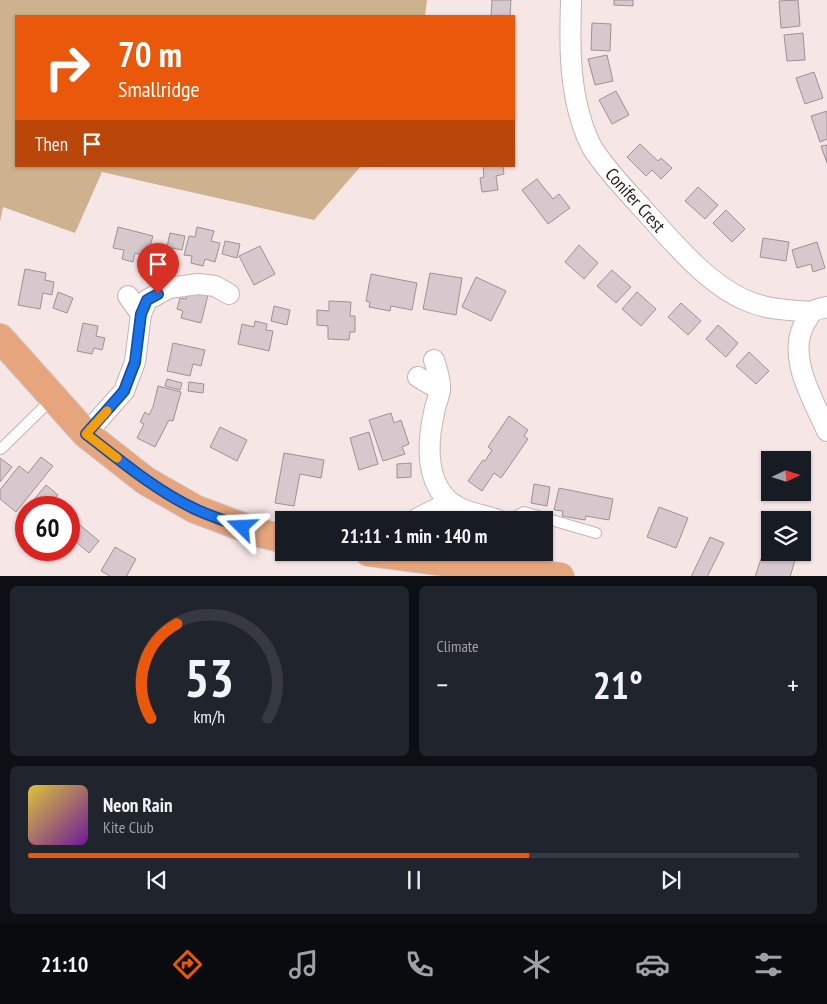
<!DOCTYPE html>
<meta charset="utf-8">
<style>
body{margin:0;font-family:"PT Sans Narrow",sans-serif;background:#20242c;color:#f1f3f6;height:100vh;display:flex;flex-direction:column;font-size:19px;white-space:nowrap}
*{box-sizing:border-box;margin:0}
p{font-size:16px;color:#9ea1a6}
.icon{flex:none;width:28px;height:28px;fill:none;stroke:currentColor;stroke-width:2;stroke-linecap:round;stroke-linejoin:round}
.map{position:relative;height:576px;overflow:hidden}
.sheet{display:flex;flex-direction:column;gap:10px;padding:10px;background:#0d0f14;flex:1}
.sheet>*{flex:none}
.top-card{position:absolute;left:15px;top:15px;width:500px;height:152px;border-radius:0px;box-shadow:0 1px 4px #0004;background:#ea580c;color:#fff;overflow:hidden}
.needle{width:32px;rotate:86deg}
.buttons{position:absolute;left:761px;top:451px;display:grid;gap:10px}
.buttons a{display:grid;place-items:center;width:50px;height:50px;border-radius:0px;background:#171b24;box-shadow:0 1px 4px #0004;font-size:25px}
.speed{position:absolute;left:15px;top:496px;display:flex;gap:10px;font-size:25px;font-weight:700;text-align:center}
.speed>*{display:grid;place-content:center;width:65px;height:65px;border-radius:50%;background:#171b24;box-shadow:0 1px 4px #0004;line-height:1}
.speed .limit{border:8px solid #d22;background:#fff;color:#111}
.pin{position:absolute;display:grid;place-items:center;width:42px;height:42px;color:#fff;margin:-51px -21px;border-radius:50% 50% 50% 0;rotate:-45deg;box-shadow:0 0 5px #0007}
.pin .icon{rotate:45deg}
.me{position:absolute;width:55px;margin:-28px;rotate:291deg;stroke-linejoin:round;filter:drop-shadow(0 0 4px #0008)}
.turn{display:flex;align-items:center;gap:18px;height:105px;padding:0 20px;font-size:22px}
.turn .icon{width:65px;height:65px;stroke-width:2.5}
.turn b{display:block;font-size:35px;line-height:42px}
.then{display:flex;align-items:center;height:48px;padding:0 20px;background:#0003;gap:10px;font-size:19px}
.big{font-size:38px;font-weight:700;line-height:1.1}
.sheet .tile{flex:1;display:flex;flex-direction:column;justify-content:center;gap:8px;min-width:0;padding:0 18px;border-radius:8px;background:#20242c}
.sheet .dial{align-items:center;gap:0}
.dial svg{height:130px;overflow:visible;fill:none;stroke:#363941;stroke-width:7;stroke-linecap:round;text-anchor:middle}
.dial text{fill:#f1f3f6;stroke:none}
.song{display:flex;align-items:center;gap:15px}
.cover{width:60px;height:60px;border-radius:8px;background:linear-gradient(135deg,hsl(50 70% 55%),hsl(280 70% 35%))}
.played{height:5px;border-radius:2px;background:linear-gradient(90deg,#ea580c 65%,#363941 65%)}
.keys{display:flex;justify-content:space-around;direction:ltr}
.heat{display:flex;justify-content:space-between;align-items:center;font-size:28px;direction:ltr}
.sheet .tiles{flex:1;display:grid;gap:10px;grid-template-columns:1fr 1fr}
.tile:last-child{grid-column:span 2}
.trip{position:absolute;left:275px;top:511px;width:278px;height:50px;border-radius:0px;background:#171b24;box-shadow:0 1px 4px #0004;font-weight:700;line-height:50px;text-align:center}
.dock{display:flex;height:80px;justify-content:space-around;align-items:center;background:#090b0e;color:#9ea1a6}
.dock .icon{width:35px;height:35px}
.dock .current{color:#ea580c}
.dock b{font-size:22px;color:#f1f3f6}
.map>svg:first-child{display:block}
.green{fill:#ceb28f}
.building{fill:#d6c8cd;stroke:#9e9095}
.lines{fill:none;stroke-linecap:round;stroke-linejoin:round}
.lane-casing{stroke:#c4b5b4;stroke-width:12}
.street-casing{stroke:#c4b5b4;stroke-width:22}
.primary-casing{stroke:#cac9c9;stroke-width:30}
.lane{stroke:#fff;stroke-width:10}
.street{stroke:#fff;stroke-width:20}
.primary{stroke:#e7a57e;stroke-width:28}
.route-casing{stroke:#114b97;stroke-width:12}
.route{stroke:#1a73e8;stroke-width:9}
.slow{stroke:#f59e0b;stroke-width:9}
.labels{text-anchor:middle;stroke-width:4.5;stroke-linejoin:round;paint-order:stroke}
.street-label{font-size:18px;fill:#241e1e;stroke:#f6e7e6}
</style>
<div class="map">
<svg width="827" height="577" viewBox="0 0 827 577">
<rect width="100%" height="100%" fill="#f6e7e6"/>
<path class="green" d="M 0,0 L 427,0 L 425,16 L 16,16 L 16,166 L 361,166 L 314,220 L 102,172 L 75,233 L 3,207 L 0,222 Z"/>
<g class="building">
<path d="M 492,0 L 511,0 L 510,16 L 491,16 Z"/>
<path d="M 614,0 L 633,0 L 633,6 L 614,5 Z"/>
<path d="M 798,0 L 800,26 L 781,28 L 779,1 Z"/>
<path d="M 592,23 L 611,24 L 610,51 L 591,50 Z"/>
<path d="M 803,33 L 805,60 L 787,61 L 784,35 Z"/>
<path d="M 607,55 L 613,81 L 595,85 L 588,59 Z"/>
<path d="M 814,72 L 823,98 L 805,104 L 796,78 Z"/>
<path d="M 616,91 L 629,115 L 612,124 L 599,100 Z"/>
<path d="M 827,111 L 827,139 L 820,142 L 811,116 Z"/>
<path d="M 640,144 L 658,161 L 661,158 L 672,168 L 661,179 L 652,170 L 646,176 L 627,157 Z"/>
<path d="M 827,145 L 827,163 L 821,146 Z"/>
<path d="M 483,166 L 503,166 L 504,174 L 496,176 L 498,190 L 482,192 L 480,178 L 484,177 Z"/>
<path d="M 537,179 L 553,199 L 559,194 L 570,208 L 548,224 L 522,190 Z"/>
<path d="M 698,187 L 718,205 L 705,219 L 685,201 Z"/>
<path d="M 726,210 L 745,229 L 732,242 L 713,223 Z"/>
<path d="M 118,227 L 153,236 L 148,253 L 146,252 L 145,256 L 135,253 L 133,262 L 122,259 L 124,250 L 113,248 Z"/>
<path d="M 197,227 L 214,231 L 211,241 L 220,243 L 215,262 L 205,259 L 203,266 L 191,263 L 192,256 L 184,255 L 189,236 L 195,237 Z"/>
<path d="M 170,233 L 185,236 L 182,250 L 167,247 Z"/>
<path d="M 763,238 L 789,242 L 786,261 L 760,257 Z"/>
<path d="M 225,241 L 240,244 L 237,258 L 222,254 Z"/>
<path d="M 817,242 L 825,268 L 813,272 L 811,264 L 797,268 L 792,250 Z"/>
<path d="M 579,245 L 598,263 L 584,279 L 565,262 Z"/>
<path d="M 260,246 L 275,274 L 254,285 L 239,256 Z"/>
<path d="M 25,269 L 46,273 L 45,280 L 54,282 L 52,295 L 43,293 L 40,309 L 18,305 Z"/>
<path d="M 612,270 L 631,287 L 616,303 L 597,286 Z"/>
<path d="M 430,273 L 462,278 L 456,315 L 423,309 Z"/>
<path d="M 371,274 L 417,283 L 412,310 L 391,306 L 390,311 L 369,307 L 370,302 L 366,301 Z"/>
<path d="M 476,277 L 506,291 L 491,321 L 462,307 Z"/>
<path d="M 189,287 L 209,291 L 201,323 L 181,318 L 183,311 L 177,309 L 180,298 L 186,299 Z"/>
<path d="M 58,292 L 73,298 L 67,313 L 53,308 Z"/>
<path d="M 637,292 L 656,309 L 641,326 L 622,309 Z"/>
<path d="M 329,301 L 351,302 L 350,316 L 355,316 L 355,332 L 350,332 L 349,340 L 328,339 L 328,326 L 317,325 L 317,310 L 329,311 Z"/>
<path d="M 681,303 L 701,321 L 688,335 L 668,317 Z"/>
<path d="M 274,306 L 290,310 L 287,325 L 271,321 Z"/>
<path d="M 255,321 L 267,324 L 266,330 L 273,331 L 269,351 L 238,344 L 242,324 L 254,327 Z"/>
<path d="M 83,323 L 98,326 L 96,336 L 105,338 L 102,350 L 94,348 L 92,354 L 77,351 Z"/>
<path d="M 718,325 L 738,343 L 726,357 L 706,339 Z"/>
<path d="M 173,343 L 205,350 L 201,366 L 193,364 L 190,376 L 167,371 Z"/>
<path d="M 749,352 L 769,371 L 756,384 L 736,366 Z"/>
<path d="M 167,379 L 182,383 L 180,390 L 165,386 Z"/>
<path d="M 189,382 L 204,384 L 203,393 L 188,391 Z"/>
<path d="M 158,386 L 181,392 L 173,421 L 169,420 L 155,447 L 137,438 L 144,424 L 140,422 L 145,412 L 149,415 L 153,407 Z"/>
<path d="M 391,413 L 394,423 L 401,420 L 409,444 L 402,447 L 405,454 L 383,461 L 369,420 Z"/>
<path d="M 509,416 L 528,430 L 524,436 L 528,439 L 501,478 L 494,473 L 482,491 L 468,481 L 483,460 L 485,461 L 492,450 L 488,447 Z"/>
<path d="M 220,427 L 247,440 L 237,461 L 210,447 Z"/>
<path d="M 369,432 L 378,464 L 359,470 L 350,438 Z"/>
<path d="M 284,453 L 324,460 L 321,478 L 300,474 L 294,506 L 275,503 Z"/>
<path d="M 41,457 L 53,466 L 16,512 L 0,499 L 0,490 L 19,466 L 28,473 Z"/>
<path d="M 0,458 L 12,467 L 0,482 Z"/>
<path d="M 411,463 L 411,477 L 397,478 L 397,464 Z"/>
<path d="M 534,484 L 550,487 L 547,506 L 531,503 Z"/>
<path d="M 46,485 L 58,495 L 52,501 L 60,508 L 27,508 Z"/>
<path d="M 559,488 L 613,499 L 609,520 L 586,516 L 585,520 L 562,516 L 563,511 L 554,510 Z"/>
<path d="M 659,507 L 688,518 L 676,548 L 647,537 Z"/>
<path d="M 74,520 L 99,541 L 89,553 L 69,536 L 69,527 Z"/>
<path d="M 710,537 L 724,543 L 707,577 L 691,577 Z"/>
<path d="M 115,547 L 136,559 L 126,577 L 112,577 L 101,571 Z"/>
<path d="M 764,550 L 795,560 L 790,577 L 755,577 Z"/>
</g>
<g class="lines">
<defs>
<g id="lane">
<path d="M 1,449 L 53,398"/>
<path d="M 510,520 L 524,512 L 596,533"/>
</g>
<g id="street">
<path id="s1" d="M 571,0 C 570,38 569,76 579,113 C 582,124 587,139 593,149 C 607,171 626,190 644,210 C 672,241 706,283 745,300 C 767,310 789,310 812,312"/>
<path d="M 128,296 L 141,314"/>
<path d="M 827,307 C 823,308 816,309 812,312 C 810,313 808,319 806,321 C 785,355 813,399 827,431"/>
<path d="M 434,360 C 437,369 441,381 440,390 C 439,398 435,405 434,413 C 427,444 425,485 454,505 C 467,513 484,515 498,520"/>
<path d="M 418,377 L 440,390"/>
<path d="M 86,434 L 124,391 L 135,362 L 141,314 L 147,300 L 169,288 L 198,284 L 215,286 L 229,294"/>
<path d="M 418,518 L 440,507 L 455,505"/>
<path d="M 519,571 L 522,552"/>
</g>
<g id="primary">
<path d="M 0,338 L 86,434 L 146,481 L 195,509 L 256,532 L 284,539"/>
<path d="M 369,552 L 560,577"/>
</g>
</defs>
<use href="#lane" class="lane-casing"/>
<use href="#street" class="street-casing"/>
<use href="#primary" class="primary-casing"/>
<use href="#lane" class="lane"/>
<use href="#street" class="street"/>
<use href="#primary" class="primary"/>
</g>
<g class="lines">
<defs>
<path id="route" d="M 158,294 L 147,300 L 141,314 L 135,362 L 124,391 L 86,434 C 121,461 155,490 195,509 C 210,516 226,521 242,527"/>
</defs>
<use href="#route" class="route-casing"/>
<use href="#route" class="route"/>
<path class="slow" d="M 107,411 L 86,434 L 117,458"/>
</g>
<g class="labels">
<g class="street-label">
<text dy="6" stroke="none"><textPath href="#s1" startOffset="219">Conifer Crest</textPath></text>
</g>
</g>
</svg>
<div class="buttons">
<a><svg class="needle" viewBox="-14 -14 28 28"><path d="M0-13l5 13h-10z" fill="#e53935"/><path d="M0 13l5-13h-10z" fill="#9ea1a6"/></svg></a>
<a><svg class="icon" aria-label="layers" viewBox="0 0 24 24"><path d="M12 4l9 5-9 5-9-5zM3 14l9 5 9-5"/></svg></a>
</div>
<div class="speed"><div class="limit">60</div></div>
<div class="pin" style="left:158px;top:294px;background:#d93025"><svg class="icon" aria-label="arrive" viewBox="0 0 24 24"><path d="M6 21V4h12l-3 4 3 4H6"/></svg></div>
<svg class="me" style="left:242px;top:527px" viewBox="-20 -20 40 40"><path d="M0-17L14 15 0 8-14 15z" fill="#1a73e8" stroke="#fff" stroke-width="4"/></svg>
<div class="trip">21:11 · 1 min · 140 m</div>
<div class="top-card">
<div class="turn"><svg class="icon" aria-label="right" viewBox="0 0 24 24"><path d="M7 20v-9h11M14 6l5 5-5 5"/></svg><div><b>70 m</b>Smallridge</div></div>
<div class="then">Then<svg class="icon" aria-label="arrive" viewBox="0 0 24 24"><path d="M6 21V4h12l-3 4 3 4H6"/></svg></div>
</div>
</div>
<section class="sheet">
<div class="tiles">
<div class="tile dial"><svg viewBox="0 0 100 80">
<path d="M14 69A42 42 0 1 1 86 69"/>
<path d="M14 69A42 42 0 0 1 30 11" stroke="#ea580c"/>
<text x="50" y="56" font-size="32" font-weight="700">53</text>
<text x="50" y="72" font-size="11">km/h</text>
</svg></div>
<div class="tile"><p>Climate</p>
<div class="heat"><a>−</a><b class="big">21°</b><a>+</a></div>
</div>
<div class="tile">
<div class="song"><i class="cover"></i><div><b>Neon Rain</b><p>Kite Club</p></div></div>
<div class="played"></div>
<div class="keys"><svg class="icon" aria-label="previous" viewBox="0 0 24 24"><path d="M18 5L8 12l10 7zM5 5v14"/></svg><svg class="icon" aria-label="pause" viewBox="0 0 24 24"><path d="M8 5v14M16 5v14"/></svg><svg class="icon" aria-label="next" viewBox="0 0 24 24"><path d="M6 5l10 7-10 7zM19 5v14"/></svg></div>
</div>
</div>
</section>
<nav class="dock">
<b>21:10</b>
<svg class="icon current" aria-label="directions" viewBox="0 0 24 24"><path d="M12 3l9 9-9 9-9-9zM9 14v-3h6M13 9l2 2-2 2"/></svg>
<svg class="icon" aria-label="music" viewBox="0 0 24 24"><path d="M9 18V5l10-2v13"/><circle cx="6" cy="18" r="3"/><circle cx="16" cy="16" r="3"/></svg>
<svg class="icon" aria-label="phone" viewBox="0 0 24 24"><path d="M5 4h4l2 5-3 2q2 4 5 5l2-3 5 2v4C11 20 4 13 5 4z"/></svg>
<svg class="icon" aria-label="climate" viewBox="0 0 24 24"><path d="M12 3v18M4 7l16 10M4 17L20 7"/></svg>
<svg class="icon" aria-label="car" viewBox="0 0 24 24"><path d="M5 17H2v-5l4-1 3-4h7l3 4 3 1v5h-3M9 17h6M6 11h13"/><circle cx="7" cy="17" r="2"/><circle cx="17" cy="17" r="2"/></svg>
<svg class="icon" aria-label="filters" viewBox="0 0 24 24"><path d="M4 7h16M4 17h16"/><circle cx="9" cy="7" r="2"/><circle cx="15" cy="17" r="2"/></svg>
</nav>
